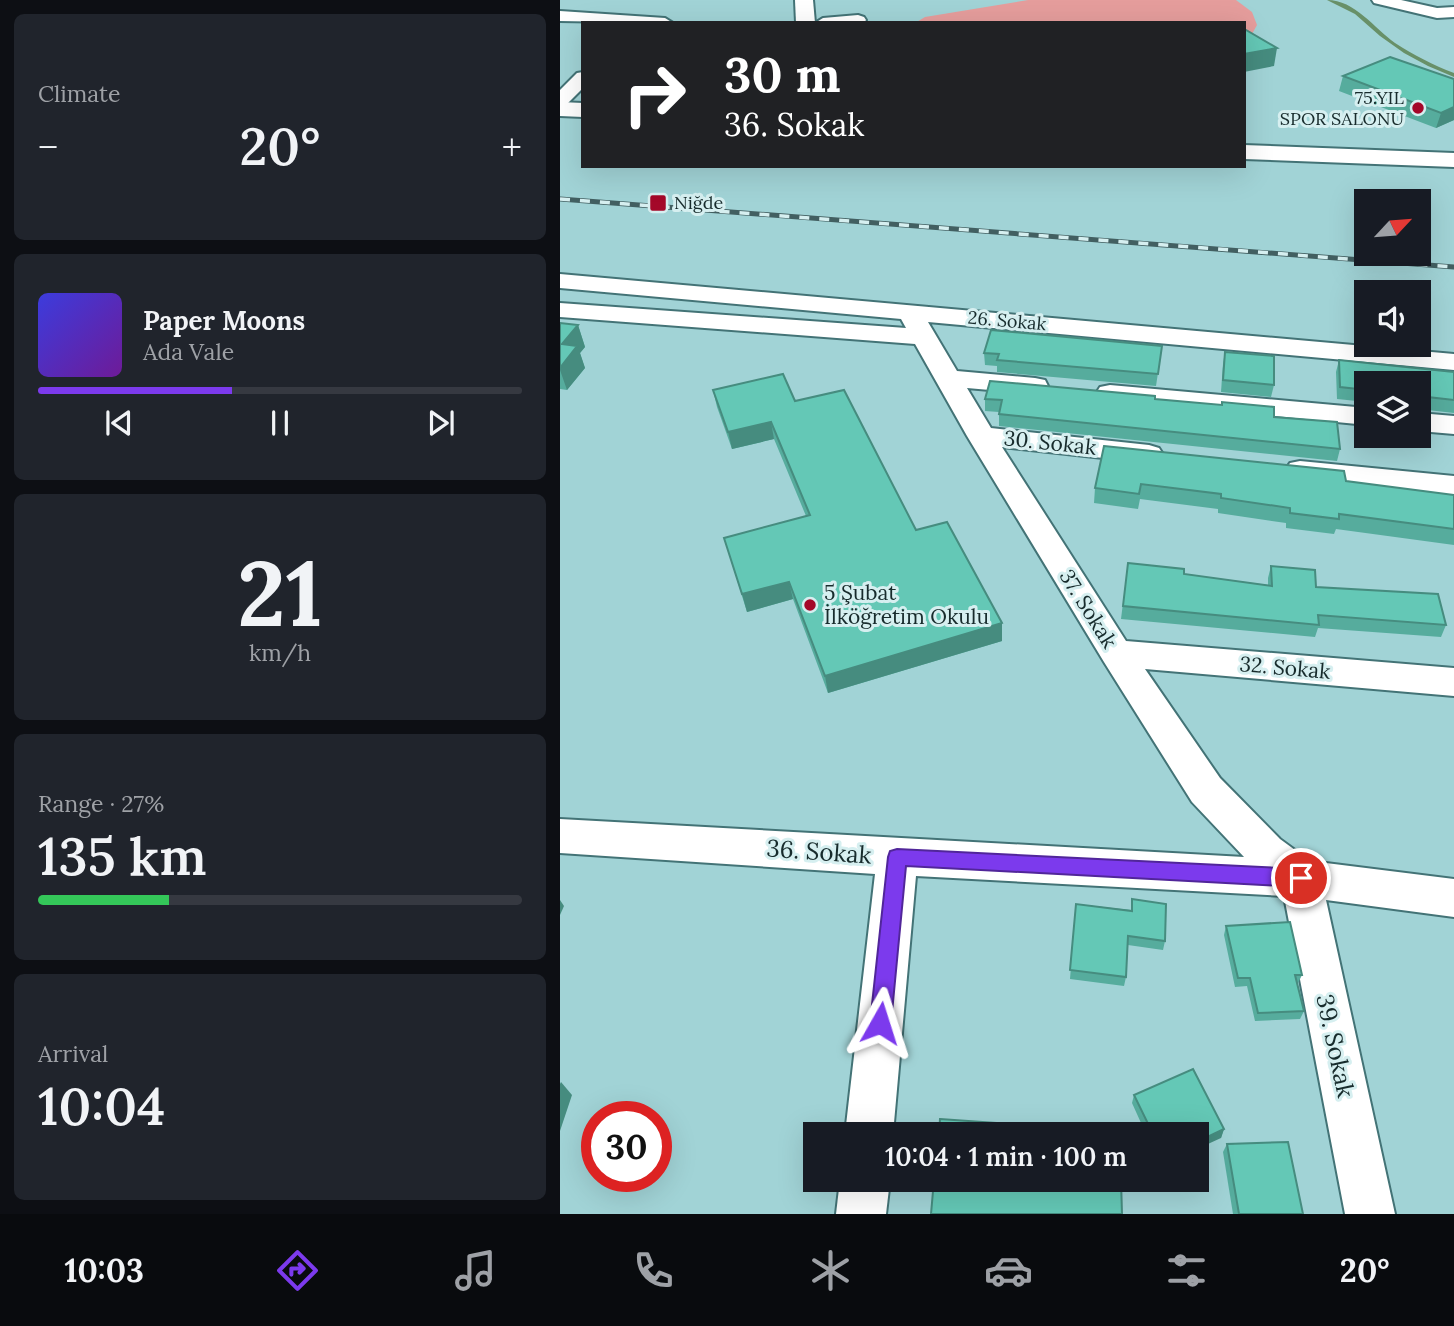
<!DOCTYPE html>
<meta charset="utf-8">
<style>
body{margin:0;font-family:Lora,serif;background:#20242c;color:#f1f3f6;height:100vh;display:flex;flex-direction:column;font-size:26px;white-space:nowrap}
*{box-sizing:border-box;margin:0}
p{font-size:23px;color:#9ea1a6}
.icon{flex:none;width:38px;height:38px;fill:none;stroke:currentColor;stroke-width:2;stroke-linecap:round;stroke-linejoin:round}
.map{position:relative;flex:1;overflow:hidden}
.drawer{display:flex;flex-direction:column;gap:14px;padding:14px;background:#0d0f14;width:560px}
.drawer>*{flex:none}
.guide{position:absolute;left:21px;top:21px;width:665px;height:147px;border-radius:0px;box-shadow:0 7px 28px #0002;background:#202124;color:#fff;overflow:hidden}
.needle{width:46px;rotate:64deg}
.buttons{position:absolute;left:794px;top:189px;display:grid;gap:14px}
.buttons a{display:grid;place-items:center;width:77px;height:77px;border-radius:0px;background:#171b24;box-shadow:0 7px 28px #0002;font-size:35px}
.speed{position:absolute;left:21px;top:1101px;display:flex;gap:14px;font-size:35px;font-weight:700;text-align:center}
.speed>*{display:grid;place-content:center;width:91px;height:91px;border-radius:50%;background:#171b24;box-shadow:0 7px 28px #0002;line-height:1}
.speed .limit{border:10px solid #d22;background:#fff;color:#111}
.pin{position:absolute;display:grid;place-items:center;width:60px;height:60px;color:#fff;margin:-30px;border:4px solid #fff;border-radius:50%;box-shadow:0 2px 7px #0007}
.me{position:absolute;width:77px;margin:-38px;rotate:6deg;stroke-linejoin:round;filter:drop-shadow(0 0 5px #0008)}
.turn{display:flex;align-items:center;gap:24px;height:147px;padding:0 28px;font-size:32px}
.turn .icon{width:91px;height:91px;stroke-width:2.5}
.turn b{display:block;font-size:49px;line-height:60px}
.big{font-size:52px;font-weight:600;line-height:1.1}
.drawer .card{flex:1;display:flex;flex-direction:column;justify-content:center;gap:10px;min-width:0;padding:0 24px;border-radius:10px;background:#20242c}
.drawer .dial{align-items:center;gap:0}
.dial b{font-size:91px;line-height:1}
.song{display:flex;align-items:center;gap:21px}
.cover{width:84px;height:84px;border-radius:10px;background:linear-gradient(135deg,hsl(240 70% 55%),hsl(280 70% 35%))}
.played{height:7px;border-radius:4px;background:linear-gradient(90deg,#7c3aed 40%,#363941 40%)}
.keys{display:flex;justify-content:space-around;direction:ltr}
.heat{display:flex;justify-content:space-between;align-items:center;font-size:38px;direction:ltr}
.charge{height:10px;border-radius:5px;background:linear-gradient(90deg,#34c759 27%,#363941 0)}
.trip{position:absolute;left:243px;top:1122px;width:406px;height:70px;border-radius:0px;background:#171b24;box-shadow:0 7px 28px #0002;font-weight:600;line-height:70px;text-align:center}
.tab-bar{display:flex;height:112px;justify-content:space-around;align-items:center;background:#090b0e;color:#9ea1a6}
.tab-bar .icon{width:49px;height:49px}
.tab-bar .current{color:#7c3aed}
.tab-bar b{font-size:32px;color:#f1f3f6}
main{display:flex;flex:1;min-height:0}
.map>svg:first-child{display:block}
.green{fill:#e59d9c}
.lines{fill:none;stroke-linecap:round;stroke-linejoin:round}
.stream{fill:#689068;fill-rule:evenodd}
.minor-casing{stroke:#437376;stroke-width:4}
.major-casing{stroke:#437376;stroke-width:4}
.minor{fill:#fff;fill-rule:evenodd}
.major{fill:#fff;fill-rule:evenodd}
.rail-casing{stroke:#425f61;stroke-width:5}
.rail{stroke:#d6eff0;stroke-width:3.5;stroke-dasharray:10;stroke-linecap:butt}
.wall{fill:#56ac9d}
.shaded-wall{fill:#468c7f}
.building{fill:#64c8b6;stroke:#468c7f;stroke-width:2}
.route{fill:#7c3aed;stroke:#51269a;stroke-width:2}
.poi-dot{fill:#a40829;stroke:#d6eff0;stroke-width:2.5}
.labels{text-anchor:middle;stroke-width:6;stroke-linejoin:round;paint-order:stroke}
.far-poi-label{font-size:18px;fill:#172b2c;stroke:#d6eff0;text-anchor:end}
.far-street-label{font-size:18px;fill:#172b2c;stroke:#d6eff0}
.street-label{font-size:21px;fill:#172b2c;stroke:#d6eff0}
.poi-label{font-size:21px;fill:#172b2c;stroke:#d6eff0;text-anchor:start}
.near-street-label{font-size:24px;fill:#172b2c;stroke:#d6eff0}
</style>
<main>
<section class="drawer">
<div class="card"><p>Climate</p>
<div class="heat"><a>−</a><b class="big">20°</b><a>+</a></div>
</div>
<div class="card">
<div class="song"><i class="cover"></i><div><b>Paper Moons</b><p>Ada Vale</p></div></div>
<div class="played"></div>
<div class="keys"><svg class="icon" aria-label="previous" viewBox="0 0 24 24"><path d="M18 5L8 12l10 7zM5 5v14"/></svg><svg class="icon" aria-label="pause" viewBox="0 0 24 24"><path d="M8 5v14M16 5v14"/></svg><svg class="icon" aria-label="next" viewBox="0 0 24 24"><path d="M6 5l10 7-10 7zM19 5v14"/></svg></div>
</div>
<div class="card dial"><b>21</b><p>km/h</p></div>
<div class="card"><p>Range · 27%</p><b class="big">135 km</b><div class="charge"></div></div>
<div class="card"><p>Arrival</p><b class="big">10:04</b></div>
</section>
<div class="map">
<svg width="894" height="1214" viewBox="0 0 894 1214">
<rect width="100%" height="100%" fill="#a1d3d6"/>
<path class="green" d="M 468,0 L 676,0 L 692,12 L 697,25 L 692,34 L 684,41 L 684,23 L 355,23 L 365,17 Z"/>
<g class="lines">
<path class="stream" d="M 767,0 C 795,0 814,28 835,43 C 854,55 873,65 894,73 L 894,77 L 868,66 L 844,53 L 820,36 L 795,14 Z"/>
<defs>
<g id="minor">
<path d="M 812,0 L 841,0 L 877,8 L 894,7 L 894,17 L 877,18 L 814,3 Z"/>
<path d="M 0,11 L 105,18 L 113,23 L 0,21 Z"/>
<path d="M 298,15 L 304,17 L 306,20 L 304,23 L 255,23 L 263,18 Z"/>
<path d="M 23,72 L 23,88 L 8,103 L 0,104 L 0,90 L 17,73 Z"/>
<path d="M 0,274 L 894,354 L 894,370 L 368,322 L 397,371 L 475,378 L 485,380 L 488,386 L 485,392 L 475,394 L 407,388 L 431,428 L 589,445 L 599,448 L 603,454 L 599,460 L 589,463 L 442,447 L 566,641 L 894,668 L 894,696 L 585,669 L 660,778 L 720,839 L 750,861 L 894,879 L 894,917 L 766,900 L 835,1214 L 785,1214 L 724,896 L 356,876 L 333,1134 L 285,1134 L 315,874 L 0,853 L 0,819 L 684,857 L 632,802 L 544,662 L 407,436 L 355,344 L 0,317 L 0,303 L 346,328 L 341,319 L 0,288 Z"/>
<path d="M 550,385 L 807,408 L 807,425 L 540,399 L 536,393 L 540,387 Z"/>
<path d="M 859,413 L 894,416 L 894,434 L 859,431 Z"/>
<path d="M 740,461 L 894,476 L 894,496 L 730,477 L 725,470 L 730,463 Z"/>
<path d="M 280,1180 L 330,1180 L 326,1214 L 276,1214 Z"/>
</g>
<g id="major">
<path d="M 235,0 L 253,0 L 255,23 L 236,23 Z"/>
<path d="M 0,102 L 23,103 L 23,117 L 0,116 Z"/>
<path d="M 684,145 L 894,153 L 894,167 L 684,159 Z"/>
</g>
</defs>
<use href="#minor" class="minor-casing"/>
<use href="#major" class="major-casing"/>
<use href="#minor" class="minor"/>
<use href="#major" class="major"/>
<defs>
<path id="rail" d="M 0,199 L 894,267"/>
</defs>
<use href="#rail" class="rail-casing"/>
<use href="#rail" class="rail"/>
</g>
<g class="wall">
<path d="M 783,76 L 894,79 L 894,120 L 876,128 L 779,91 Z"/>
<path d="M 0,323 L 18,325 L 25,347 L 20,353 L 25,368 L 7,390 L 0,389 Z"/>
<path d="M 602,346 L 596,386 L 437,372 L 437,366 L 425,365 L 424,353 Z"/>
<path d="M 665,352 L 714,385 L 711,397 L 661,392 L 663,364 Z"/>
<path d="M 779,360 L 894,372 L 894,413 L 859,409 L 859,383 L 807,383 L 807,402 L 777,399 L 776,372 Z"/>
<path d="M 153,390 L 235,401 L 442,623 L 442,641 L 268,693 L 233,599 L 187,612 L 164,538 L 246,516 L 214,439 L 172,449 L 157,407 Z"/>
<path d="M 425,399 L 595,399 L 714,417 L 780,449 L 777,461 L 439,426 L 439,412 L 425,411 Z"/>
<path d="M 544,446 L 786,481 L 894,495 L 894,545 L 776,529 L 774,534 L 726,528 L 726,523 L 658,513 L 658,509 L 580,499 L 578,509 L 534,503 L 535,488 Z"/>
<path d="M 568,563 L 624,574 L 708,585 L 708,578 L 711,566 L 756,587 L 886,625 L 881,637 L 758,628 L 755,637 L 561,619 Z"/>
<path d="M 572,899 L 605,941 L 603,950 L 568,945 L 566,977 L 564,986 L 510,979 L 516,904 L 571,910 Z"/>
<path d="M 666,926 L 742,975 L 738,983 L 737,983 L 744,1011 L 740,1019 L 695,1021 L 687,986 L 675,987 L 664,935 Z"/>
<path d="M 574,1095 L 664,1129 L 661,1138 L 637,1134 L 586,1134 L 572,1103 Z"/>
<path d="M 667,1144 L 743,1214 L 673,1214 L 663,1152 Z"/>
</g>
<g class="shaded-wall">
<path d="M 717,48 L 714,66 L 684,72 L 684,54 Z"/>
<path d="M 894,107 L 894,120 L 876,128 L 881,113 Z"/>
<path d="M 18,325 L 25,347 L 20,353 L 25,368 L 7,390 L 0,370 L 2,344 Z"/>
<path d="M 211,422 L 214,439 L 172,449 L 168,432 Z"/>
<path d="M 229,582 L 233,599 L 187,612 L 182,594 Z"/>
<path d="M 442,623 L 442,641 L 268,693 L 265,676 Z"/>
<path d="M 0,900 L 4,906 L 0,915 Z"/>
<path d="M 1,1082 L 12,1095 L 0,1131 L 0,1084 Z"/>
<path d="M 664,1129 L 661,1138 L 637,1149 L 637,1142 Z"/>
</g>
<g class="building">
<path d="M 684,30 L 686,30 L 717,48 L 684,54 Z"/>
<path d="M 830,57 L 894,79 L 894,107 L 881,113 L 783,76 Z"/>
<path d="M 0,323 L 18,325 L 2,344 L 17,346 L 0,368 Z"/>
<path d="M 431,330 L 602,346 L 598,374 L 437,360 L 439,354 L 424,353 Z"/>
<path d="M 665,352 L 714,356 L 714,385 L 663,380 Z"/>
<path d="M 779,360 L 894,372 L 894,400 L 859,396 L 859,383 L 807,383 L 807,390 L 780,387 Z"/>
<path d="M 223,374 L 235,401 L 284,390 L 356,530 L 387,522 L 442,623 L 265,676 L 229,582 L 182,594 L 164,538 L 250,515 L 211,422 L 168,432 L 153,390 Z"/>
<path d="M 430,381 L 595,396 L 595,399 L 662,405 L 662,402 L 714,407 L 714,417 L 777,422 L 780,449 L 439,414 L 442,400 L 425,399 Z"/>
<path d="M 544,446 L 784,471 L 786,481 L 894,495 L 894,529 L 779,514 L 779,519 L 730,513 L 730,508 L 661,498 L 661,494 L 581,484 L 579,494 L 535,488 Z"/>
<path d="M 568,563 L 624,569 L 624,574 L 712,586 L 711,566 L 755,570 L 756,587 L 878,594 L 886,625 L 758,615 L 759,625 L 563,606 Z"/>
<path d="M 572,899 L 606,904 L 605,941 L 568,936 L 566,977 L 510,970 L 516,904 L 572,911 Z"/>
<path d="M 730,922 L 742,975 L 735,975 L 744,1011 L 698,1013 L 690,978 L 678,978 L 666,926 Z"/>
<path d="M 633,1069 L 664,1129 L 637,1142 L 637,1134 L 593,1134 L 574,1095 Z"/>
<path d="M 380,1119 L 481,1126 L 481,1134 L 379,1134 Z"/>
<path d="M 728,1142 L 743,1214 L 679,1214 L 667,1144 Z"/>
<path d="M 374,1180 L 561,1180 L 562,1214 L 371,1214 Z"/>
</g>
<path class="route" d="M 337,849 L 741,869 L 748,872 L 751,878 L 748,884 L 741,887 L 346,866 L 331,1023 L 328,1031 L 320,1034 L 313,1031 L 310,1023 L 328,857 L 330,851 Z"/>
<g class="poi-dot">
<circle cx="858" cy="108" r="7"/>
<rect x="89" y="194" width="18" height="18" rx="3.5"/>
<circle cx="250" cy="605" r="7"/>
</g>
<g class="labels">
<g class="far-poi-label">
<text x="844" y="104">75.YIL<tspan x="844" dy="21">SPOR SALONU</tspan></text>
<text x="114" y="209" text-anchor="start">Niğde</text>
</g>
<g class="far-street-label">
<text transform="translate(447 321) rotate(5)" y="6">26. Sokak</text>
</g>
<g class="street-label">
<text transform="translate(490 443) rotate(6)" y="7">30. Sokak</text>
<text transform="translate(528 609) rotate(58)" y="7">37. Sokak</text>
<text transform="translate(725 668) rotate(5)" y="7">32. Sokak</text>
</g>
<g class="poi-label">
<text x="264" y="600">5 Şubat<tspan x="264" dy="24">İlköğretim Okulu</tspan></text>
</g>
<g class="near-street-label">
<text transform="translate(259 852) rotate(4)" y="8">36. Sokak</text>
<text transform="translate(775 1046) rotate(78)" y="8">39. Sokak</text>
</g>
</g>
</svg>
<div class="buttons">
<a><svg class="needle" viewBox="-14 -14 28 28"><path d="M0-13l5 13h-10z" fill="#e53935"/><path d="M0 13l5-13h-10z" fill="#9ea1a6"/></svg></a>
<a><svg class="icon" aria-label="sound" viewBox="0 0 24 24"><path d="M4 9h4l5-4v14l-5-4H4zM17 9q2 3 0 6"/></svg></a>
<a><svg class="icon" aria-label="layers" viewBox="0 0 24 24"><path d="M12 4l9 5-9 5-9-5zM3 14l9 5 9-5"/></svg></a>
</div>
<div class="speed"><div class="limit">30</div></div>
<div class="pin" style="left:741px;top:878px;background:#d93025"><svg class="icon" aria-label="arrive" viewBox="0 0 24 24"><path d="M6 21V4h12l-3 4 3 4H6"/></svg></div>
<svg class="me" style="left:320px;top:1023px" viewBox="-20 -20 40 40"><path d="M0-17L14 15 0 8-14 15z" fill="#7c3aed" stroke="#fff" stroke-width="4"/></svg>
<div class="trip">10:04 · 1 min · 100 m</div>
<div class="guide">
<div class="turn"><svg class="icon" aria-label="right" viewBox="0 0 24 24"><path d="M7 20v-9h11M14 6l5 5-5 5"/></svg><div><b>30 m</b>36. Sokak</div></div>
</div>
</div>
</main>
<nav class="tab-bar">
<b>10:03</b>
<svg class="icon current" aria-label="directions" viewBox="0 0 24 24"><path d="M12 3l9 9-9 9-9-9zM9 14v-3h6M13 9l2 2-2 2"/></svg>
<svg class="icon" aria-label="music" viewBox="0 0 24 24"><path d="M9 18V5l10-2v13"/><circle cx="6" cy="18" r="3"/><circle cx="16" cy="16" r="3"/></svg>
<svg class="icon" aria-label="phone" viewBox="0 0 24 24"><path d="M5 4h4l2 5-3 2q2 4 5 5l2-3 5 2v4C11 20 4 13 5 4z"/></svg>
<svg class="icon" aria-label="climate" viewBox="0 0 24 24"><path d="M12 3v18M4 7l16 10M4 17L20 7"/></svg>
<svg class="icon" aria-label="car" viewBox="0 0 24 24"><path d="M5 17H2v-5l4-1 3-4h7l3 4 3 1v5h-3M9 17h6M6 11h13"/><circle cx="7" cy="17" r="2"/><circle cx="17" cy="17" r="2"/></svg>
<svg class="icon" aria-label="filters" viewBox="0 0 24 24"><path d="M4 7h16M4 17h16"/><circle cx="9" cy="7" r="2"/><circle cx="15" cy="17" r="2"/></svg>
<b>20°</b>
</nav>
